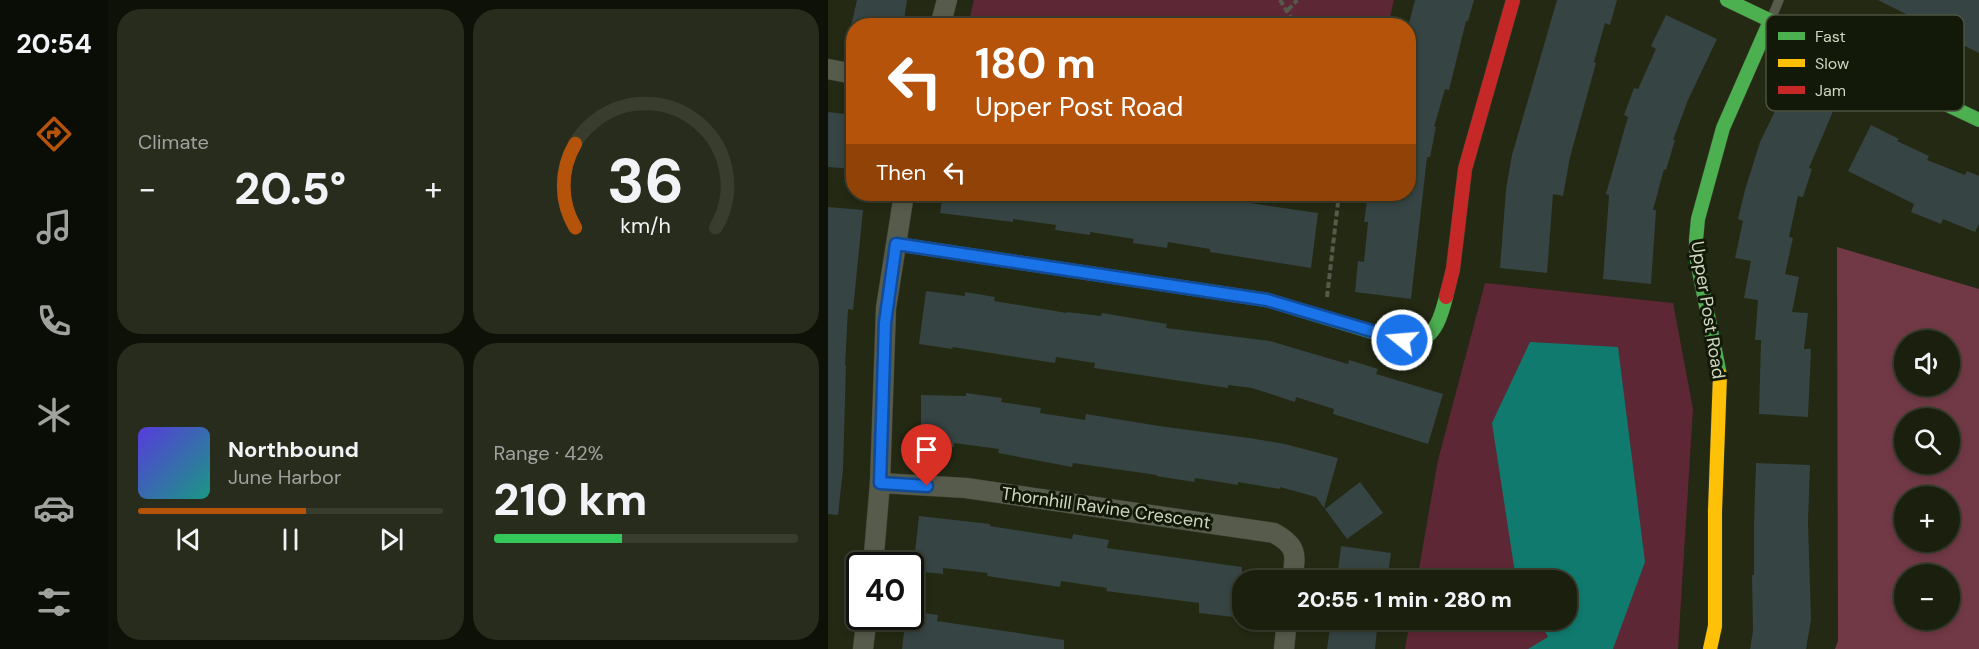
<!DOCTYPE html>
<meta charset="utf-8">
<style>
body{margin:0;font-family:"DM Sans",sans-serif;background:#272c1c;color:#f1f3f6;height:100vh;display:flex;flex-direction:column;font-size:22px;white-space:nowrap}
*{box-sizing:border-box;margin:0}
p{font-size:20px;color:#9fa29e}
.icon{flex:none;width:33px;height:33px;fill:none;stroke:currentColor;stroke-width:2;stroke-linecap:round;stroke-linejoin:round}
.map{position:relative;flex:1;overflow:hidden}
.drawer{display:flex;flex-direction:column;gap:9px;padding:9px;background:#0e1108;width:720px}
.drawer>*{flex:none}
.guide{position:absolute;left:18px;top:18px;width:570px;height:183px;border-radius:24px;box-shadow:0 3px 9px #0003,0 0 0 2px #383d2e;background:#b45309;color:#fff;overflow:hidden}
.fabs{position:absolute;left:1066px;top:330px;display:grid;gap:12px}
.fabs a{display:grid;place-items:center;width:66px;height:66px;border-radius:50%;background:#1a1f0e;box-shadow:0 3px 9px #0003,0 0 0 2px #383d2e;font-size:30px}
.speed{position:absolute;left:18px;top:552px;display:flex;gap:12px;font-size:30px;font-weight:700;text-align:center}
.speed>*{display:grid;place-content:center;width:78px;height:78px;border-radius:50%;background:#1a1f0e;box-shadow:0 3px 9px #0003,0 0 0 2px #383d2e;line-height:1}
.speed .limit{border:3px solid #111;border-radius:9px;background:#fff;color:#111}
.pin{position:absolute;display:grid;place-items:center;width:51px;height:51px;color:#fff;margin:-62px -26px;border-radius:50% 50% 50% 0;rotate:-45deg;box-shadow:0 0 6px #0007}
.pin .icon{rotate:45deg}
.me{position:absolute;width:66px;margin:-33px;rotate:287deg;stroke-linejoin:round;filter:drop-shadow(0 0 4px #0008)}
.turn{display:flex;align-items:center;gap:21px;height:126px;padding:0 30px;font-size:27px}
.turn .icon{width:78px;height:78px;stroke-width:2.5}
.turn b{display:block;font-size:42px;line-height:51px}
.then{display:flex;align-items:center;height:57px;padding:0 30px;background:#0003;gap:12px;font-size:22px}
.big{font-size:45px;font-weight:800;line-height:1.1}
.drawer .tile{flex:1;display:flex;flex-direction:column;justify-content:center;gap:9px;min-width:0;padding:0 21px;border-radius:24px;background:#272c1c}
.drawer .dial{align-items:center;gap:0}
.dial svg{height:156px;overflow:visible;fill:none;stroke:#383d2e;stroke-width:7;stroke-linecap:round;text-anchor:middle}
.dial text{fill:#f1f3f6;stroke:none}
.song{display:flex;align-items:center;gap:18px}
.cover{width:72px;height:72px;border-radius:9px;background:linear-gradient(135deg,hsl(250 70% 55%),hsl(170 70% 35%))}
.played{height:6px;border-radius:3px;background:linear-gradient(90deg,#b45309 55%,#383d2e 55%)}
.keys{display:flex;justify-content:space-around;direction:ltr}
.heat{display:flex;justify-content:space-between;align-items:center;font-size:33px;direction:ltr}
.charge{height:9px;border-radius:4px;background:linear-gradient(90deg,#34c759 42%,#383d2e 0)}
.drawer .tiles{flex:1;display:grid;gap:9px;grid-template-columns:repeat(2,1fr)}
.trip{position:absolute;left:404px;top:570px;width:345px;height:60px;border-radius:24px;background:#1a1f0e;box-shadow:0 3px 9px #0003,0 0 0 2px #383d2e;font-weight:800;line-height:60px;text-align:center}
main{display:flex;flex:1;min-height:0}
.menu{display:flex;flex-direction:column;width:108px;justify-content:space-around;align-items:center;background:#0a0c06;color:#9fa29e}
.menu .icon{width:42px;height:42px}
.menu .on{color:#b45309}
.menu b{font-size:27px;color:#f1f3f6}
.map>svg:first-child{display:block}
.green{fill:#5e2735}
.forest{fill:#713946;fill-rule:evenodd}
.water{fill:#107a6e}
.building{fill:#364443}
.lines{fill:none;stroke-linecap:round;stroke-linejoin:round}
.lane-casing{stroke:#3b4131;stroke-width:10}
.street-casing{stroke:#3b4131;stroke-width:21}
.fast-casing{stroke:#3b4131;stroke-width:15}
.slow-casing{stroke:#3b4131;stroke-width:15}
.jam-casing{stroke:#3b4131;stroke-width:15}
.path{stroke:#555a4b;stroke-width:4;stroke-dasharray:6 3;stroke-linecap:butt}
.lane{stroke:#565b4c;stroke-width:9}
.street{stroke:#565b4c;stroke-width:20}
.fast{stroke:#4caf50;stroke-width:14}
.slow{stroke:#ffc107;stroke-width:14}
.jam{stroke:#c62828;stroke-width:14}
.route-casing{stroke:#114b97;stroke-width:15}
.route{stroke:#1a73e8;stroke-width:10}
.labels{text-anchor:middle;stroke-width:6;stroke-linejoin:round;paint-order:stroke}
.street-label{font-size:18px;fill:#cdd6bf;stroke:#131908}
.key{fill:#131908;stroke:#4b523f;stroke-width:1.5}
.key-label{font-size:16px;fill:#cdd6bf}
</style>
<main>
<nav class="menu">
<b>20:54</b>
<svg class="icon on" aria-label="directions" viewBox="0 0 24 24"><path d="M12 3l9 9-9 9-9-9zM9 14v-3h6M13 9l2 2-2 2"/></svg>
<svg class="icon" aria-label="music" viewBox="0 0 24 24"><path d="M9 18V5l10-2v13"/><circle cx="6" cy="18" r="3"/><circle cx="16" cy="16" r="3"/></svg>
<svg class="icon" aria-label="phone" viewBox="0 0 24 24"><path d="M5 4h4l2 5-3 2q2 4 5 5l2-3 5 2v4C11 20 4 13 5 4z"/></svg>
<svg class="icon" aria-label="climate" viewBox="0 0 24 24"><path d="M12 3v18M4 7l16 10M4 17L20 7"/></svg>
<svg class="icon" aria-label="car" viewBox="0 0 24 24"><path d="M5 17H2v-5l4-1 3-4h7l3 4 3 1v5h-3M9 17h6M6 11h13"/><circle cx="7" cy="17" r="2"/><circle cx="17" cy="17" r="2"/></svg>
<svg class="icon" aria-label="filters" viewBox="0 0 24 24"><path d="M4 7h16M4 17h16"/><circle cx="9" cy="7" r="2"/><circle cx="15" cy="17" r="2"/></svg>
</nav>
<section class="drawer">
<div class="tiles">
<div class="tile"><p>Climate</p>
<div class="heat"><a>−</a><b class="big">20.5°</b><a>+</a></div>
</div>
<div class="tile dial"><svg viewBox="0 0 100 80">
<path d="M14 69A42 42 0 1 1 86 69"/>
<path d="M14 69A42 42 0 0 1 14 26" stroke="#b45309"/>
<text x="50" y="56" font-size="32" font-weight="700">36</text>
<text x="50" y="72" font-size="11">km/h</text>
</svg></div>
<div class="tile">
<div class="song"><i class="cover"></i><div><b>Northbound</b><p>June Harbor</p></div></div>
<div class="played"></div>
<div class="keys"><svg class="icon" aria-label="previous" viewBox="0 0 24 24"><path d="M18 5L8 12l10 7zM5 5v14"/></svg><svg class="icon" aria-label="pause" viewBox="0 0 24 24"><path d="M8 5v14M16 5v14"/></svg><svg class="icon" aria-label="next" viewBox="0 0 24 24"><path d="M6 5l10 7-10 7zM19 5v14"/></svg></div>
</div>
<div class="tile"><p>Range · 42%</p><b class="big">210 km</b><div class="charge"></div></div>
</div>
</section>
<div class="map">
<svg width="1151" height="649" viewBox="0 0 1151 649">
<rect width="100%" height="100%" fill="#232913"/>
<g class="green">
<path d="M 146,0 L 566,0 L 560,25 L 140,25 Z"/>
<path d="M 657,283 L 845,303 L 865,409 L 850,649 L 577,649 L 582,620 L 738,620 L 738,580 L 589,580 L 610,460 Z"/>
</g>
<path class="forest" d="M 1009,247 L 1151,289 L 1151,649 L 1007,649 L 1010,641 ZM 1077,340 L 1122,340 L 1122,386 L 1077,386 ZM 1077,418 L 1122,418 L 1122,464 L 1077,464 ZM 1077,496 L 1122,496 L 1122,542 L 1077,542 ZM 1077,574 L 1122,574 L 1122,620 L 1077,620 Z"/>
<path class="water" d="M 702,342 L 790,347 L 817,562 L 785,649 L 700,649 L 720,637 L 711,620 L 738,620 L 738,580 L 691,580 L 687,573 L 664,423 Z"/>
<g class="building">
<path d="M 29,0 L 79,0 L 75,26 L 23,26 Z"/>
<path d="M 587,0 L 646,0 L 640,21 L 638,21 L 621,90 L 617,89 L 606,127 L 608,127 L 602,157 L 599,157 L 583,299 L 527,292 L 530,261 L 536,262 L 540,222 L 536,222 L 540,194 L 580,196 L 580,27 Z"/>
<path d="M 729,0 L 789,0 L 782,25 L 777,23 L 766,62 L 768,63 L 742,157 L 735,196 L 725,194 L 719,273 L 672,268 L 678,189 L 684,155 Z"/>
<path d="M 1050,0 L 1151,0 L 1151,53 L 1127,41 L 1128,39 Z"/>
<path d="M 838,15 L 889,39 L 860,100 L 845,140 L 847,140 L 838,170 L 836,169 L 825,210 L 828,210 L 823,284 L 775,279 L 781,195 L 778,194 L 800,117 L 796,115 L 806,88 L 810,89 L 828,49 L 823,46 Z"/>
<path d="M 964,76 L 1011,97 L 981,168 L 984,169 L 975,197 L 970,196 L 961,237 L 965,238 L 957,274 L 971,277 L 964,312 L 980,313 L 976,349 L 983,349 L 980,417 L 931,414 L 933,340 L 927,340 L 930,300 L 916,298 L 923,261 L 907,258 L 915,221 L 910,219 L 917,190 L 932,142 Z"/>
<path d="M 0,112 L 26,115 L 26,169 L 0,167 Z"/>
<path d="M 1043,125 L 1071,139 L 1069,141 L 1101,156 L 1099,160 L 1137,175 L 1139,171 L 1151,176 L 1151,224 L 1147,232 L 1115,219 L 1113,224 L 1083,212 L 1086,204 L 1020,171 Z"/>
<path d="M 115,194 L 347,194 L 347,196 L 389,202 L 390,194 L 410,194 L 423,195 L 422,203 L 490,213 L 483,268 L 382,252 L 382,249 L 340,242 L 339,248 L 305,243 L 306,239 L 262,232 L 262,235 L 227,230 L 228,225 L 185,219 L 185,222 L 112,213 Z"/>
<path d="M 0,207 L 35,210 L 25,310 L 20,309 L 17,365 L 18,365 L 15,469 L 10,515 L 0,514 Z"/>
<path d="M 98,291 L 137,296 L 137,292 L 167,297 L 166,301 L 239,313 L 239,312 L 273,316 L 274,313 L 339,324 L 338,328 L 442,341 L 520,364 L 521,360 L 550,369 L 548,374 L 615,394 L 600,444 L 505,414 L 506,409 L 468,397 L 467,402 L 424,388 L 400,385 L 400,388 L 266,368 L 267,363 L 228,357 L 227,363 L 125,347 L 124,349 L 91,344 Z"/>
<path d="M 138,393 L 174,398 L 173,402 L 213,408 L 212,413 L 257,420 L 258,414 L 331,426 L 421,438 L 457,444 L 510,458 L 496,508 L 488,497 L 452,487 L 452,489 L 410,482 L 410,485 L 367,478 L 366,482 L 328,476 L 329,475 L 245,463 L 244,467 L 170,453 L 171,449 L 126,443 L 126,447 L 93,446 L 93,395 L 138,396 Z"/>
<path d="M 928,463 L 982,465 L 980,523 L 983,620 L 978,649 L 922,649 L 925,631 L 924,575 L 926,575 L 926,523 Z"/>
<path d="M 532,482 L 555,513 L 519,539 L 497,509 Z"/>
<path d="M 91,516 L 162,524 L 162,526 L 244,539 L 245,534 L 281,540 L 279,548 L 414,567 L 414,618 L 371,613 L 371,603 L 278,591 L 279,588 L 233,581 L 232,587 L 159,576 L 160,573 L 115,568 L 115,574 L 85,571 Z"/>
<path d="M 513,546 L 563,553 L 559,580 L 509,580 Z"/>
<path d="M 82,611 L 110,615 L 109,621 L 236,640 L 236,649 L 74,649 L 78,616 L 82,616 Z"/>
<path d="M 503,620 L 550,620 L 547,649 L 499,649 Z"/>
</g>
<g class="lines">
<defs>
<path id="lane" d="M 944,17 L 951,0"/>
<g id="street">
<path d="M 112,26 L 119,0"/>
<path d="M 0,69 L 26,74"/>
<path d="M 52,483 L 138,488 L 446,533 C 470,546 468,555 464,580"/>
<path d="M 45,566 L 52,483 L 58,308 L 76,194"/>
<path d="M 35,649 L 39,616"/>
<path d="M 456,649 L 459,620"/>
</g>
<g id="fast">
<path d="M 899,0 L 1151,120"/>
<path d="M 68,244 L 439,300 L 574,341 C 579,341 585,342 589,341 C 608,337 614,313 618,297"/>
<path d="M 892,375 L 869,261 L 868,240 L 870,219 L 895,128 L 942,21"/>
</g>
<path id="slow" d="M 882,649 L 887,626 L 887,511 L 892,375"/>
<path id="jam" d="M 618,297 L 625,269 L 637,169 L 685,0"/>
</defs>
<use href="#lane" class="lane-casing"/>
<use href="#street" class="street-casing"/>
<use href="#fast" class="fast-casing"/>
<use href="#slow" class="slow-casing"/>
<use href="#jam" class="jam-casing"/>
<g class="path">
<path d="M 452,0 L 468,26"/>
<path d="M 460,10 L 469,0"/>
<path d="M 499,297 L 511,194"/>
</g>
<use href="#lane" class="lane"/>
<use href="#street" class="street"/>
<use href="#fast" class="fast"/>
<use href="#slow" class="slow"/>
<use href="#jam" class="jam"/>
</g>
<g class="lines">
<defs>
<path id="route" d="M 99,486 L 52,483 L 57,323 L 68,244 L 439,300 L 574,340"/>
</defs>
<use href="#route" class="route-casing"/>
<use href="#route" class="route"/>
</g>
<g class="labels">
<g class="street-label">
<text transform="translate(880 310) rotate(81)" y="6">Upper Post Road</text>
<text transform="translate(278 508) rotate(8)" y="6">Thornhill Ravine Crescent</text>
</g>
</g>
<rect x="938" y="15" width="198" height="96" rx="9" class="key"/>
<rect x="950" y="32" width="27" height="8" fill="#4caf50"/>
<rect x="950" y="59" width="27" height="8" fill="#ffc107"/>
<rect x="950" y="86" width="27" height="8" fill="#c62828"/>
<g class="key-label">
<text x="987" y="42">Fast</text>
<text x="987" y="69">Slow</text>
<text x="987" y="96">Jam</text>
</g>
</svg>
<div class="fabs">
<a><svg class="icon" aria-label="sound" viewBox="0 0 24 24"><path d="M4 9h4l5-4v14l-5-4H4zM17 9q2 3 0 6"/></svg></a>
<a><svg class="icon" aria-label="search" viewBox="0 0 24 24"><circle cx="10" cy="10" r="6"/><path d="M15 15l6 6"/></svg></a>
<a>+</a>
<a>−</a>
</div>
<div class="speed"><div class="limit">40</div></div>
<div class="pin" style="left:99px;top:486px;background:#d93025"><svg class="icon" aria-label="arrive" viewBox="0 0 24 24"><path d="M6 21V4h12l-3 4 3 4H6"/></svg></div>
<svg class="me" style="left:574px;top:340px" viewBox="-20 -20 40 40"><circle r="17" fill="#1a73e8" stroke="#fff" stroke-width="3"/><path d="M0-11L8 9 0 5-8 9z" fill="#fff"/></svg>
<div class="trip">20:55 · 1 min · 280 m</div>
<div class="guide">
<div class="turn"><svg class="icon" aria-label="left" viewBox="0 0 24 24"><path d="M17 20v-9H6M10 6l-5 5 5 5"/></svg><div><b>180 m</b>Upper Post Road</div></div>
<div class="then">Then<svg class="icon" aria-label="left" viewBox="0 0 24 24"><path d="M17 20v-9H6M10 6l-5 5 5 5"/></svg></div>
</div>
</div>
</main>
